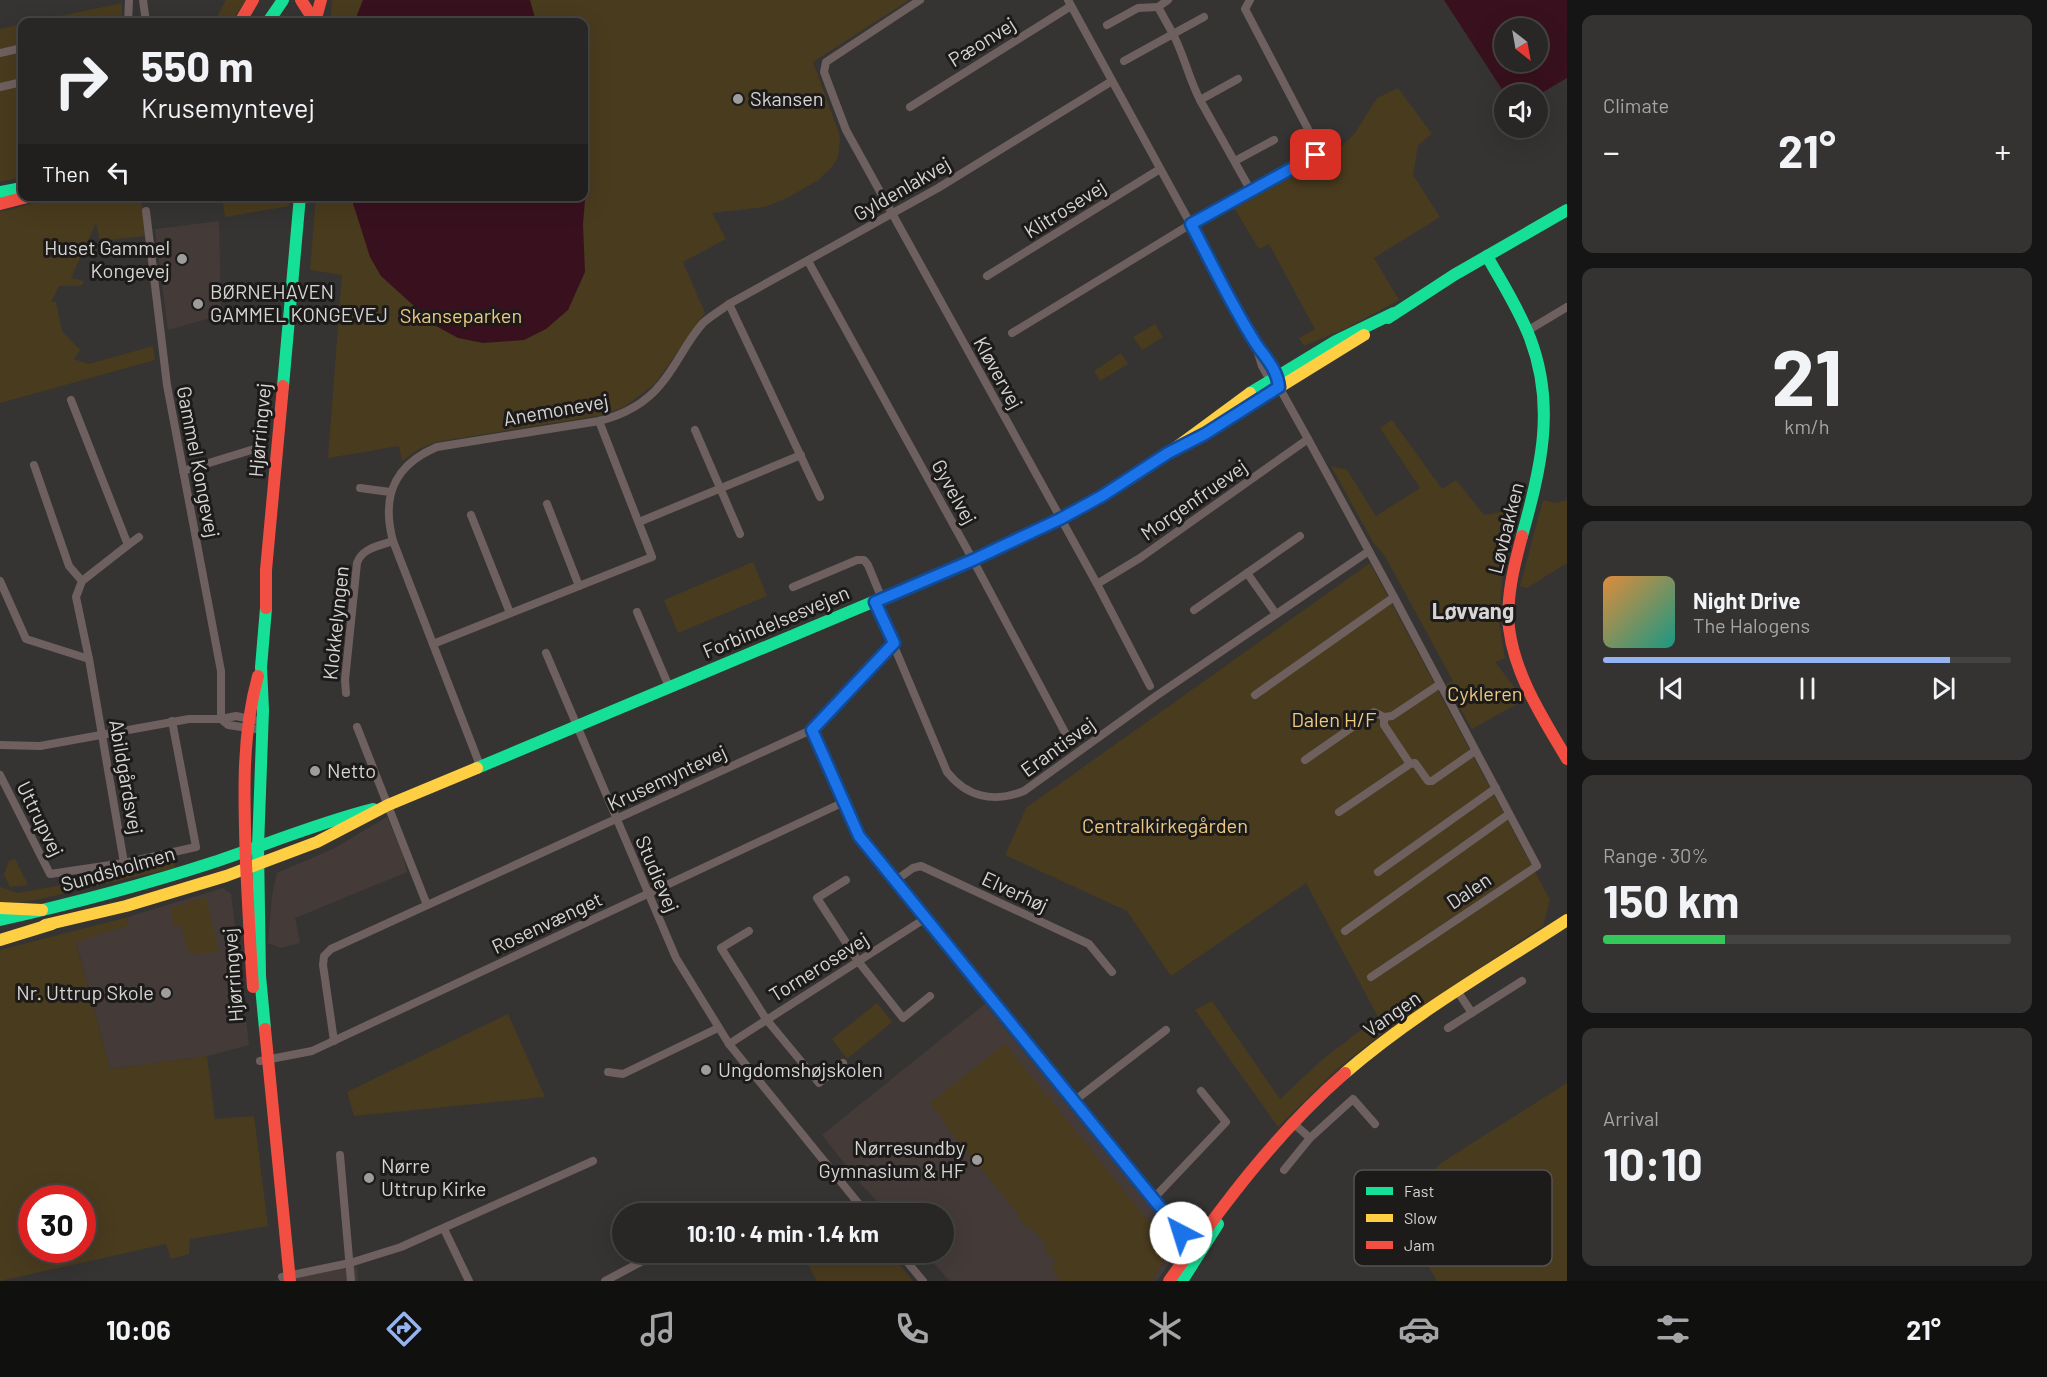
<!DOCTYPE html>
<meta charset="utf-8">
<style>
body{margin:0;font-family:Barlow,sans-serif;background:#343332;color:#f1f3f6;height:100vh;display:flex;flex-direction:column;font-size:22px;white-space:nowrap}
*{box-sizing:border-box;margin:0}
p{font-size:20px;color:#a5a5a7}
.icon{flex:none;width:33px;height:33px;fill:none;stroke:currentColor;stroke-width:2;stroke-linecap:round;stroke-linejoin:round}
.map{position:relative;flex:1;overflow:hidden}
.drawer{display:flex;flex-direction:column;gap:15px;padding:15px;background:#161515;width:480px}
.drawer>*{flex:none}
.guide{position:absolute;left:18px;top:18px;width:570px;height:183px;border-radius:12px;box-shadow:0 6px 24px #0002,0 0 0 2px #444443;background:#282726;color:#f1f3f6;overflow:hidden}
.needle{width:39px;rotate:149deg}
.buttons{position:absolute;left:1494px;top:18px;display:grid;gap:12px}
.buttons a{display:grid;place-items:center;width:54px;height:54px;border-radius:50%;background:#282726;box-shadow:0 6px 24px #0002,0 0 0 2px #444443;font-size:30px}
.speed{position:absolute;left:18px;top:1185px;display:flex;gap:12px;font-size:30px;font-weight:700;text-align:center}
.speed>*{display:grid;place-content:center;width:78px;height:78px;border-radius:50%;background:#282726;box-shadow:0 6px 24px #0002,0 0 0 2px #444443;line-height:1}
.speed .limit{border:9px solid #d22;background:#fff;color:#111}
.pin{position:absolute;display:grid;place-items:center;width:51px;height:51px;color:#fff;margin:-26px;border-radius:12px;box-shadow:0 3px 9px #0006}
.me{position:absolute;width:66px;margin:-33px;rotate:320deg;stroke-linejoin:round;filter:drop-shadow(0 0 4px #0008)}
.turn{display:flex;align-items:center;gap:21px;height:126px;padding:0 24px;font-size:27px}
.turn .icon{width:78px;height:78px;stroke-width:2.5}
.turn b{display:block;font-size:42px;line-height:51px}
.then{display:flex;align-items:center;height:57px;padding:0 24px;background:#0003;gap:12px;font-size:22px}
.big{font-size:45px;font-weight:700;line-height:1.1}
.drawer .widget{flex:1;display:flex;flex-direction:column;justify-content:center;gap:9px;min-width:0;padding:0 21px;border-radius:12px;background:#343332}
.drawer .dial{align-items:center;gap:0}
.dial b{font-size:78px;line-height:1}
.song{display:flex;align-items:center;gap:18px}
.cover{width:72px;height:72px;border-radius:9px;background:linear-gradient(135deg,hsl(30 70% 55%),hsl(170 70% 35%))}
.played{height:6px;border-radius:3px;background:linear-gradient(90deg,#95b2f1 85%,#444443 85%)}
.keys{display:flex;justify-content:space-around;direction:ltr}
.heat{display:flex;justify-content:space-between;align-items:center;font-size:33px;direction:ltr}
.charge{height:9px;border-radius:4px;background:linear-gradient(90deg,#34c759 30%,#444443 0)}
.trip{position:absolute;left:612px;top:1203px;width:342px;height:60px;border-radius:30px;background:#282726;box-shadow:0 6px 24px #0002,0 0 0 2px #444443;font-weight:700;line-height:60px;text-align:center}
.menu{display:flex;height:96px;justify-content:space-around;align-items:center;background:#10100f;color:#a5a5a7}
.menu .icon{width:42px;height:42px}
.menu .active{color:#95b2f1}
.menu b{font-size:27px;color:#f1f3f6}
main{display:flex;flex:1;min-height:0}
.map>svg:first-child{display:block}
.built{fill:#443b39}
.green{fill:#493b1e;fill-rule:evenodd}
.water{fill:#39111e;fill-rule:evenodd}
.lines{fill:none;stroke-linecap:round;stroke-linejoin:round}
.street{stroke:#6e605f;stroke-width:8}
.fast{stroke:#16e098;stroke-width:12}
.slow{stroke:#ffcf43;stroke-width:12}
.jam{stroke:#f24e42;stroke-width:12}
.route-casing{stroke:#114b97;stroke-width:15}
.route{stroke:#1a73e8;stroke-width:10}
.poi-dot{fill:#9e9d9c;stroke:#1c1b1a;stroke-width:2}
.labels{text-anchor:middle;stroke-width:6;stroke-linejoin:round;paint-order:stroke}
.street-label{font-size:20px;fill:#d7d5d4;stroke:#1c1b1a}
.poi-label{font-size:20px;fill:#d7d5d4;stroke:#1c1b1a;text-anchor:start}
.park-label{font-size:20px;fill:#edc881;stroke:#1c1b1a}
.quarter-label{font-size:22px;font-weight:bold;fill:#d7d5d4;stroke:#1c1b1a}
.key{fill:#1c1b1a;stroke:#545352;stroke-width:1.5}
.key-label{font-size:16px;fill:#d7d5d4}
</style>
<main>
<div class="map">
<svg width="1567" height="1281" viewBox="0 0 1567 1281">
<rect width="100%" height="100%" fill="#353433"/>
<g class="built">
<path d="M 219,221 L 221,315 L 168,330 L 155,229 Z"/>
<path d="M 387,817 L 403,854 L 407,872 L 295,918 L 300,943 L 281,948 L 268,943 L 272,896 L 277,873 L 333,849 Z"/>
<path d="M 223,888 L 231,894 L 249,1045 L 207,1056 L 110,1069 L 76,941 L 127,926 L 128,917 Z"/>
<path d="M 985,1004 L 1182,1245 L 1157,1281 L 950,1281 L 924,1253 L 944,1252 L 944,1214 L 888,1213 L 862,1185 L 822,1135 Z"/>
<path d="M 357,1267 L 358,1281 L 271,1281 Z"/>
</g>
<g class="green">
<path d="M 226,0 L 246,0 L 231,22 L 214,22 Z"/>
<path d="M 332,0 L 909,0 L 813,62 L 840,136 L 838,157 L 831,168 L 817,181 L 787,198 L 764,207 L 712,213 L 726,239 L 683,262 L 705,313 L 655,384 L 624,407 L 603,415 L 436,442 L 419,449 L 402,461 L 399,446 L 328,458 L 342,275 L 310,270 L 316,197 L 584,196 L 584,22 L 330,22 Z"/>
<path d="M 122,3 L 122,22 L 32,22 Z"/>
<path d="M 22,24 L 22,177 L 0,182 L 0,29 Z"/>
<path d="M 1398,88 L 1432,134 L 1418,145 L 1413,175 L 1440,217 L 1374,258 L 1399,300 L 1349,327 L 1304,346 L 1299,338 L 1315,329 L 1269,244 L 1259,249 L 1233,206 L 1339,149 L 1355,133 L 1377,98 Z"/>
<path d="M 54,197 L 141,197 L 145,236 L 100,241 L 96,223 L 71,278 L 84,281 L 82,285 C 74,287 68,285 59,286 L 51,302 L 56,302 L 62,331 L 80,350 L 74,359 L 89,364 L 153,346 L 155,360 L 0,403 L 0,211 L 10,210 Z"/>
<path d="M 222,197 L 222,196 L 290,197 L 289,206 L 225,217 Z"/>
<path d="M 1155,324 L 1163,337 L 1142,350 L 1133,337 Z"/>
<path d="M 1121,353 L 1128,364 L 1100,381 L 1094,371 Z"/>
<path d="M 1392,420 L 1442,489 L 1456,480 L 1484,515 L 1519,509 L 1503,571 L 1499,622 L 1505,658 L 1495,662 L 1524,700 L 1472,729 L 1446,684 L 1453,681 L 1385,556 L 1373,542 L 1331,466 L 1347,470 L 1376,516 L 1420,488 L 1380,428 Z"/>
<path d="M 1543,500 L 1555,503 L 1567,500 L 1567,563 L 1527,588 L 1520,586 Z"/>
<path d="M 753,562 L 767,596 L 678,633 L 664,600 Z"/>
<path d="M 1370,563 L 1550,900 L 1543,926 L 1380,1035 L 1338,1068 L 1278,1127 L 1195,1010 L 1212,1001 L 1280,1099 L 1323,1059 L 1378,1017 L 1306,883 L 1171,976 L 1127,911 L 1005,855 L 1026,808 Z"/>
<path d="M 15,859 L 28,885 L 10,887 L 4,875 L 9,861 Z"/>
<path d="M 176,860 L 174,868 L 18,904 L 0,902 L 0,887 L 17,893 L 118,875 Z"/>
<path d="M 206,897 L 219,952 L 189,954 L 181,925 L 174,926 L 170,908 Z"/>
<path d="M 128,917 L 127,926 L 76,942 L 110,1069 L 207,1056 L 215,1119 L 254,1116 L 268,1226 L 190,1239 L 189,1254 L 171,1259 L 166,1244 L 0,1281 L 0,950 ZM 32,1198 L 82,1198 L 82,1250 L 32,1250 Z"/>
<path d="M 877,1003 L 892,1022 L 847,1059 L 832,1039 Z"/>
<path d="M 508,1014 L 545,1097 L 354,1116 L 347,1092 Z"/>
<path d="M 1005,1044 L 1171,1249 L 1152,1281 L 1060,1281 L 1051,1267 L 1056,1263 L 1044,1249 L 1047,1246 L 1032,1228 L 1029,1230 L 1018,1216 L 1019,1215 L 941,1120 L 942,1118 L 930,1103 Z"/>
<path d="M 1567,1083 L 1567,1281 L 1437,1281 L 1427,1264 L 1448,1252 L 1429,1220 L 1411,1232 L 1398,1210 L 1441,1163 Z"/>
<path d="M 820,1253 L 890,1253 L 913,1281 L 817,1281 L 806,1261 Z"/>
</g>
<g class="water">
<path d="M 363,0 L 530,0 L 536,22 L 358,22 L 357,15 Z"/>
<path d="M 1444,0 L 1567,0 L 1567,78 L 1538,95 L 1505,94 ZM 1504,28 L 1538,28 L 1538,62 L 1504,62 Z"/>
<path d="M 584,178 L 586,188 L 583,224 L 585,272 L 568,310 L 546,329 L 524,340 L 483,343 L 458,338 L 436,326 L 381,276 L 370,257 L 351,197 L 584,196 Z"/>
</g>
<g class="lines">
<g class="street">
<path d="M 143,0 L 146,22"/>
<path d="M 920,0 L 826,62 L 824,72 L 846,130 L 1097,584 L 1150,686"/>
<path d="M 1068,0 L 1254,340 L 1270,361 L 1278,380"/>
<path d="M 128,22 L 129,0"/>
<path d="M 1107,25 L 1138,8 L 1158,7"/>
<path d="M 0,53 L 22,48"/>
<path d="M 1124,61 L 1173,34 L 1158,7 L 1168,0"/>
<path d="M 1238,79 L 1200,100 L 1251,191"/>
<path d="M 0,87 L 22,82"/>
<path d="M 1200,100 C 1189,79 1184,55 1173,34 L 1204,17"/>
<path d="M 910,107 L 1071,6"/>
<path d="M 1235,161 L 1274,140"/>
<path d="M 146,211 L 167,385 L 221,671 L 221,719"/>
<path d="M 808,261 L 973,560 L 1069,740"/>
<path d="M 987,276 L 1160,169"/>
<path d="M 729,304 L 820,497"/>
<path d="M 1527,331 L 1567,307"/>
<path d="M 1012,333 L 1191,224 L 1320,152 L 1245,9 L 1250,0"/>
<path d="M 1254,340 L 1262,366 L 1270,380 L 1279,387 L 1308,439 L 1394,597 L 1537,866 L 1371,977"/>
<path d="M 71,400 L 128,545 L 82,581 L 76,597 L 89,659 L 124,863 L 196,847 L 172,721"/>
<path d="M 695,430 L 740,534"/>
<path d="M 34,465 L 69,566 L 82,581"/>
<path d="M 183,471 L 261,447"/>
<path d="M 360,488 L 390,492"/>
<path d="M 547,504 L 579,586"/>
<path d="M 471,515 L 510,613"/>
<path d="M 639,522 L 801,455"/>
<path d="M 128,545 L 139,537"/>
<path d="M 1247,573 L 1276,614"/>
<path d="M 0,581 L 26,639 L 89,659"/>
<path d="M 1097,584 L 1140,558 L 1308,439"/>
<path d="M 793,587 L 857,560 L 864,560 L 868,565 L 882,599"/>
<path d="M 875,601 L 947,772 C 968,798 993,803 1024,791 L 1156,696 L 1369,551"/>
<path d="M 1194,610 L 1300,536"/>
<path d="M 637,612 L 670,689"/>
<path d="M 433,644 L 652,557 L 599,421"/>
<path d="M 546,653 L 676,958 L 729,1044 L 867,1214"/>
<path d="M 346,693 L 345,680 L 357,563 C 362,548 379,546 393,541"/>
<path d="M 1255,695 L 1394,597"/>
<path d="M 1384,717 L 1392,716 L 1440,684"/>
<path d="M 221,719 L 228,725 L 262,730"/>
<path d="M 357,727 L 427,905"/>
<path d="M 811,730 L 859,836 L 1181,1233"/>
<path d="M 0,745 L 40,746 L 189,719 L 221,719 L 236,716 L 263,722"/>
<path d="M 1305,760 L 1374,712 L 1384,717 L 1384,725 L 1410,764"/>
<path d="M 481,768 L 393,541 C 381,496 394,465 437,447 L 599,421 C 623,415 645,404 661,384 C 677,365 686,342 703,323 C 711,316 721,310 729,304 L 938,188 L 1112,81"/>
<path d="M 0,775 L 50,874 L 124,863"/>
<path d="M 1339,812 L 1410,764 L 1415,763 L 1428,781 L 1432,781 L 1475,751"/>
<path d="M 1378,872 L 1496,788"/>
<path d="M 846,880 L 817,898 L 858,961 L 903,1018 L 930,996"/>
<path d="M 896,880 L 913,868 L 921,866 L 1089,944 L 1112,972"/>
<path d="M 749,931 L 721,948 L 766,1019 L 819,1083 L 843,1063"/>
<path d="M 1345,931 L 1509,814"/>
<path d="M 1458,992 L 1472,1013"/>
<path d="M 1448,1028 L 1522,981"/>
<path d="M 334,1041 L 323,965 L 324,956 L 331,949 L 811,730 L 894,643"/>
<path d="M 729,1044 L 926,918"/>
<path d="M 260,1061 L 312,1051 L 844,802"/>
<path d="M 608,1072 L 623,1074 L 718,1028"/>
<path d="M 1074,1101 L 1166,1030"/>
<path d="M 1293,1123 L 1310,1138"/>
<path d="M 340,1155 L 351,1281"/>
<path d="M 1284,1170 L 1310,1138 L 1353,1099 L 1375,1124"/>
<path d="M 1153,1199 L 1226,1122 L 1201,1091"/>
<path d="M 444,1229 L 469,1281"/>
<path d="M 899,1252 L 923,1281"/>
<path d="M 282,1277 L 350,1263 L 401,1247 L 593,1161"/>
<path d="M 605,1281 L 654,1255"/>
</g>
<g class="fast">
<path d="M 268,22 L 283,0"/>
<path d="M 0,192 L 22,188"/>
<path d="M 1487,256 C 1502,283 1519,309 1530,338 C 1556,406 1541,468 1522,536"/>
<path d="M 1388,318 L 1454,275 L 1567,210"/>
<path d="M 283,386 L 300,196"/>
<path d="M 1250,393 L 1336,341 L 1394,313"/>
<path d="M 477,768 L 906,588"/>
<path d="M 0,920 C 70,904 140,886 208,864 C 263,846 317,823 373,809"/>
<path d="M 265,1029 L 260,976 L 258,847 L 263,710 L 261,667 L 266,608"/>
<path d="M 1182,1281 L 1218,1224"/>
</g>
<g class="slow">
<path d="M 1218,425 L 1364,335"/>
<path d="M 906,588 C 972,560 1038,533 1100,497 C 1153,467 1201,429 1250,393"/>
<path d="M 0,908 L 42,910"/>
<path d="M 45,925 L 126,906 L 226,876 L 317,842 L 388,805 L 477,768"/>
<path d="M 0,940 L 52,924"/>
<path d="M 1345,1073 C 1413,1014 1492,969 1567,920"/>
</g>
<g class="jam">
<path d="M 301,0 L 315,22"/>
<path d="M 240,22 L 253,0"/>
<path d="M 315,22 L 321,0"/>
<path d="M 0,204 L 31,196"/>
<path d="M 1522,536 C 1514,566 1506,597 1509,628 C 1515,676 1543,718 1567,759"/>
<path d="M 266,608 L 266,570 L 283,386"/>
<path d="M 253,987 C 250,946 248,904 246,863 C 244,799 241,738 258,676"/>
<path d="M 265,1029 L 290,1281"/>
<path d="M 1169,1281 C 1222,1206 1276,1133 1345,1073"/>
</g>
</g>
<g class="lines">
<defs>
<path id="route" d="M 1181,1233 L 859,836 L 812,730 L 894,643 L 875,602 L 973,560 L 1060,519 L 1102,496 L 1168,453 L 1205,434 L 1279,387 C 1277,367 1263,356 1253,339 C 1230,302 1211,262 1191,224 L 1316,155"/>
</defs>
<use href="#route" class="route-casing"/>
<use href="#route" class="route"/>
</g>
<g class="poi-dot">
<circle cx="738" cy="99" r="6"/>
<circle cx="182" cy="259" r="6"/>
<circle cx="198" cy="304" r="6"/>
<circle cx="315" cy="771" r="6"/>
<circle cx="166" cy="993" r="6"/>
<circle cx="706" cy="1070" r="6"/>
<circle cx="977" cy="1160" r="6"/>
<circle cx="369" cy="1178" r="6"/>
</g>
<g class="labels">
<g class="street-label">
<text transform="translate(982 42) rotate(-32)" y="7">Pæonvej</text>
<text transform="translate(902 189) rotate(-30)" y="7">Gyldenlakvej</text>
<text transform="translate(1065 209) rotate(-32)" y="7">Klitrosevej</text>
<text transform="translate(998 373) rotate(61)" y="7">Kløvervej</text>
<text transform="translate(556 410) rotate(-10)" y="7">Anemonevej</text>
<text transform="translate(260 430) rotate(-85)" y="7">Hjørringvej</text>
<text transform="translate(198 462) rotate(79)" y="7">Gammel Kongevej</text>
<text transform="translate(954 492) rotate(61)" y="7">Gyvelvej</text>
<text transform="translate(1194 500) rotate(-35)" y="7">Morgenfruevej</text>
<text transform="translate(1506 528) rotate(-76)" y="7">Løvbakken</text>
<text transform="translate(776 622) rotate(-23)" y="7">Forbindelsesvejen</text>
<text transform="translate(336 623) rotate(-84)" y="7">Klokkelyngen</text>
<text transform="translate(1058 747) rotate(-36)" y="7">Erantisvej</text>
<text transform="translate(126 777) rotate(80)" y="7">Abildgårdsvej</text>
<text transform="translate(667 778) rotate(-25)" y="7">Krusemyntevej</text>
<text transform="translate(40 819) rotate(64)" y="7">Uttrupvej</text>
<text transform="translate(118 869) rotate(-16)" y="7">Sundsholmen</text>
<text transform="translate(657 874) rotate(67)" y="7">Studievej</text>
<text transform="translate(1469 891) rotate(-34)" y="7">Dalen</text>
<text transform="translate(1015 892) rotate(25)" y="7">Elverhøj</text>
<text transform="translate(547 923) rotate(-25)" y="7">Rosenvænget</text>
<text transform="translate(819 967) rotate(-32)" y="7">Tornerosevej</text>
<text transform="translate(233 975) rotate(-94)" y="7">Hjørringvej</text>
<text transform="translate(1392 1014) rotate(-35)" y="7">Vangen</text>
</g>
<g class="poi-label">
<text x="750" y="106">Skansen</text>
<text x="170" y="255" text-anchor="end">Huset Gammel<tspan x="170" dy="23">Kongevej</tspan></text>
<text x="210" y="299">BØRNEHAVEN<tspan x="210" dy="23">GAMMEL KONGEVEJ</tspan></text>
<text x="327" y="778">Netto</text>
<text x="154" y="1000" text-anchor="end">Nr. Uttrup Skole</text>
<text x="718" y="1077">Ungdomshøjskolen</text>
<text x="965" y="1155" text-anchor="end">Nørresundby<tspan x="965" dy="23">Gymnasium &amp; HF</tspan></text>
<text x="381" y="1173">Nørre<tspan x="381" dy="23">Uttrup Kirke</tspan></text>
</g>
<g class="park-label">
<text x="461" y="323">Skanseparken</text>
<text x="1485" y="701">Cykleren</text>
<text x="1334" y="727">Dalen H/F</text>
<text x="1165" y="833">Centralkirkegården</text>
</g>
<g class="quarter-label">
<text x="1473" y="619">Løvvang</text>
</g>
</g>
<rect x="1354" y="1170" width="198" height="96" rx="9" class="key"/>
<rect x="1366" y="1187" width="27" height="8" fill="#16e098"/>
<rect x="1366" y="1214" width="27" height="8" fill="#ffcf43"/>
<rect x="1366" y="1241" width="27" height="8" fill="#f24e42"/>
<g class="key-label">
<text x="1404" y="1197">Fast</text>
<text x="1404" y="1224">Slow</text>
<text x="1404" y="1251">Jam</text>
</g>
</svg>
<div class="buttons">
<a><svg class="needle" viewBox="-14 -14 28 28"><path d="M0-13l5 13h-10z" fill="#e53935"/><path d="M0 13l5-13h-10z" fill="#a5a5a7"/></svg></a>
<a><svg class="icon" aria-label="sound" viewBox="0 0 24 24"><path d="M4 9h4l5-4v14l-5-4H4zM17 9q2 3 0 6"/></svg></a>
</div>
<div class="speed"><div class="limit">30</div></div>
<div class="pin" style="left:1316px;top:155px;background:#d93025"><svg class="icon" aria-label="arrive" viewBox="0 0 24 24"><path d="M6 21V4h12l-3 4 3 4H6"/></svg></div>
<svg class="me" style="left:1181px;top:1233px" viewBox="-20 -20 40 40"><circle r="19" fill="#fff"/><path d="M0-13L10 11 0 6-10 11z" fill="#1a73e8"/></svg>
<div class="trip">10:10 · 4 min · 1.4 km</div>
<div class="guide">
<div class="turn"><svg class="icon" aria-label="right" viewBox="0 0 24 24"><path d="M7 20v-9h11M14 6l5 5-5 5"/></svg><div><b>550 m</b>Krusemyntevej</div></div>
<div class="then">Then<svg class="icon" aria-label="left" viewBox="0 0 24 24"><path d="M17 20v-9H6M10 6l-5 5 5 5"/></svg></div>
</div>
</div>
<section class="drawer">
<div class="widget"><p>Climate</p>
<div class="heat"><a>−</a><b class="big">21°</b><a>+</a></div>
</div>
<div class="widget dial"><b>21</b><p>km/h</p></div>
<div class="widget">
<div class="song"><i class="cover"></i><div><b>Night Drive</b><p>The Halogens</p></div></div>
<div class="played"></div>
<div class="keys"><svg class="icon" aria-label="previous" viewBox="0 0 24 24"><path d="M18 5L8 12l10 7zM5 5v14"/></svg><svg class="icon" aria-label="pause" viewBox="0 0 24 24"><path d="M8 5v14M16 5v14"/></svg><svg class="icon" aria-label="next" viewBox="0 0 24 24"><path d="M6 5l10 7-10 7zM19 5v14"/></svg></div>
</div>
<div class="widget"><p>Range · 30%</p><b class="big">150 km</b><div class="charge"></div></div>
<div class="widget"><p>Arrival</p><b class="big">10:10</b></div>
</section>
</main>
<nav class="menu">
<b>10:06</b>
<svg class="icon active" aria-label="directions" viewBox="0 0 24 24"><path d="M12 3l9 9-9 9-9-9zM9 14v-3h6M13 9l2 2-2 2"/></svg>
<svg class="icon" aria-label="music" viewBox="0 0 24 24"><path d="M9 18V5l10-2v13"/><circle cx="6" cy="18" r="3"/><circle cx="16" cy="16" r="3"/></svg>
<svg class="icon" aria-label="phone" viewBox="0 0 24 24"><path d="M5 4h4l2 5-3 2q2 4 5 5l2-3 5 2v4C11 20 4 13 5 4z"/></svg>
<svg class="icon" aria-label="climate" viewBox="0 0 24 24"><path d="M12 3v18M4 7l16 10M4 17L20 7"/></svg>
<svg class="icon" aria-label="car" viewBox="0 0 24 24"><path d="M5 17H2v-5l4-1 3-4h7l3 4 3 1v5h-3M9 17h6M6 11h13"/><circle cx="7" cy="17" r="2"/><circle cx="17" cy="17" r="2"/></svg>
<svg class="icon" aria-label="filters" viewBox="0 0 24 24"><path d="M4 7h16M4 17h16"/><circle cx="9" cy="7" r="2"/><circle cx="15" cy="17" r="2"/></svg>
<b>21°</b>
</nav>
